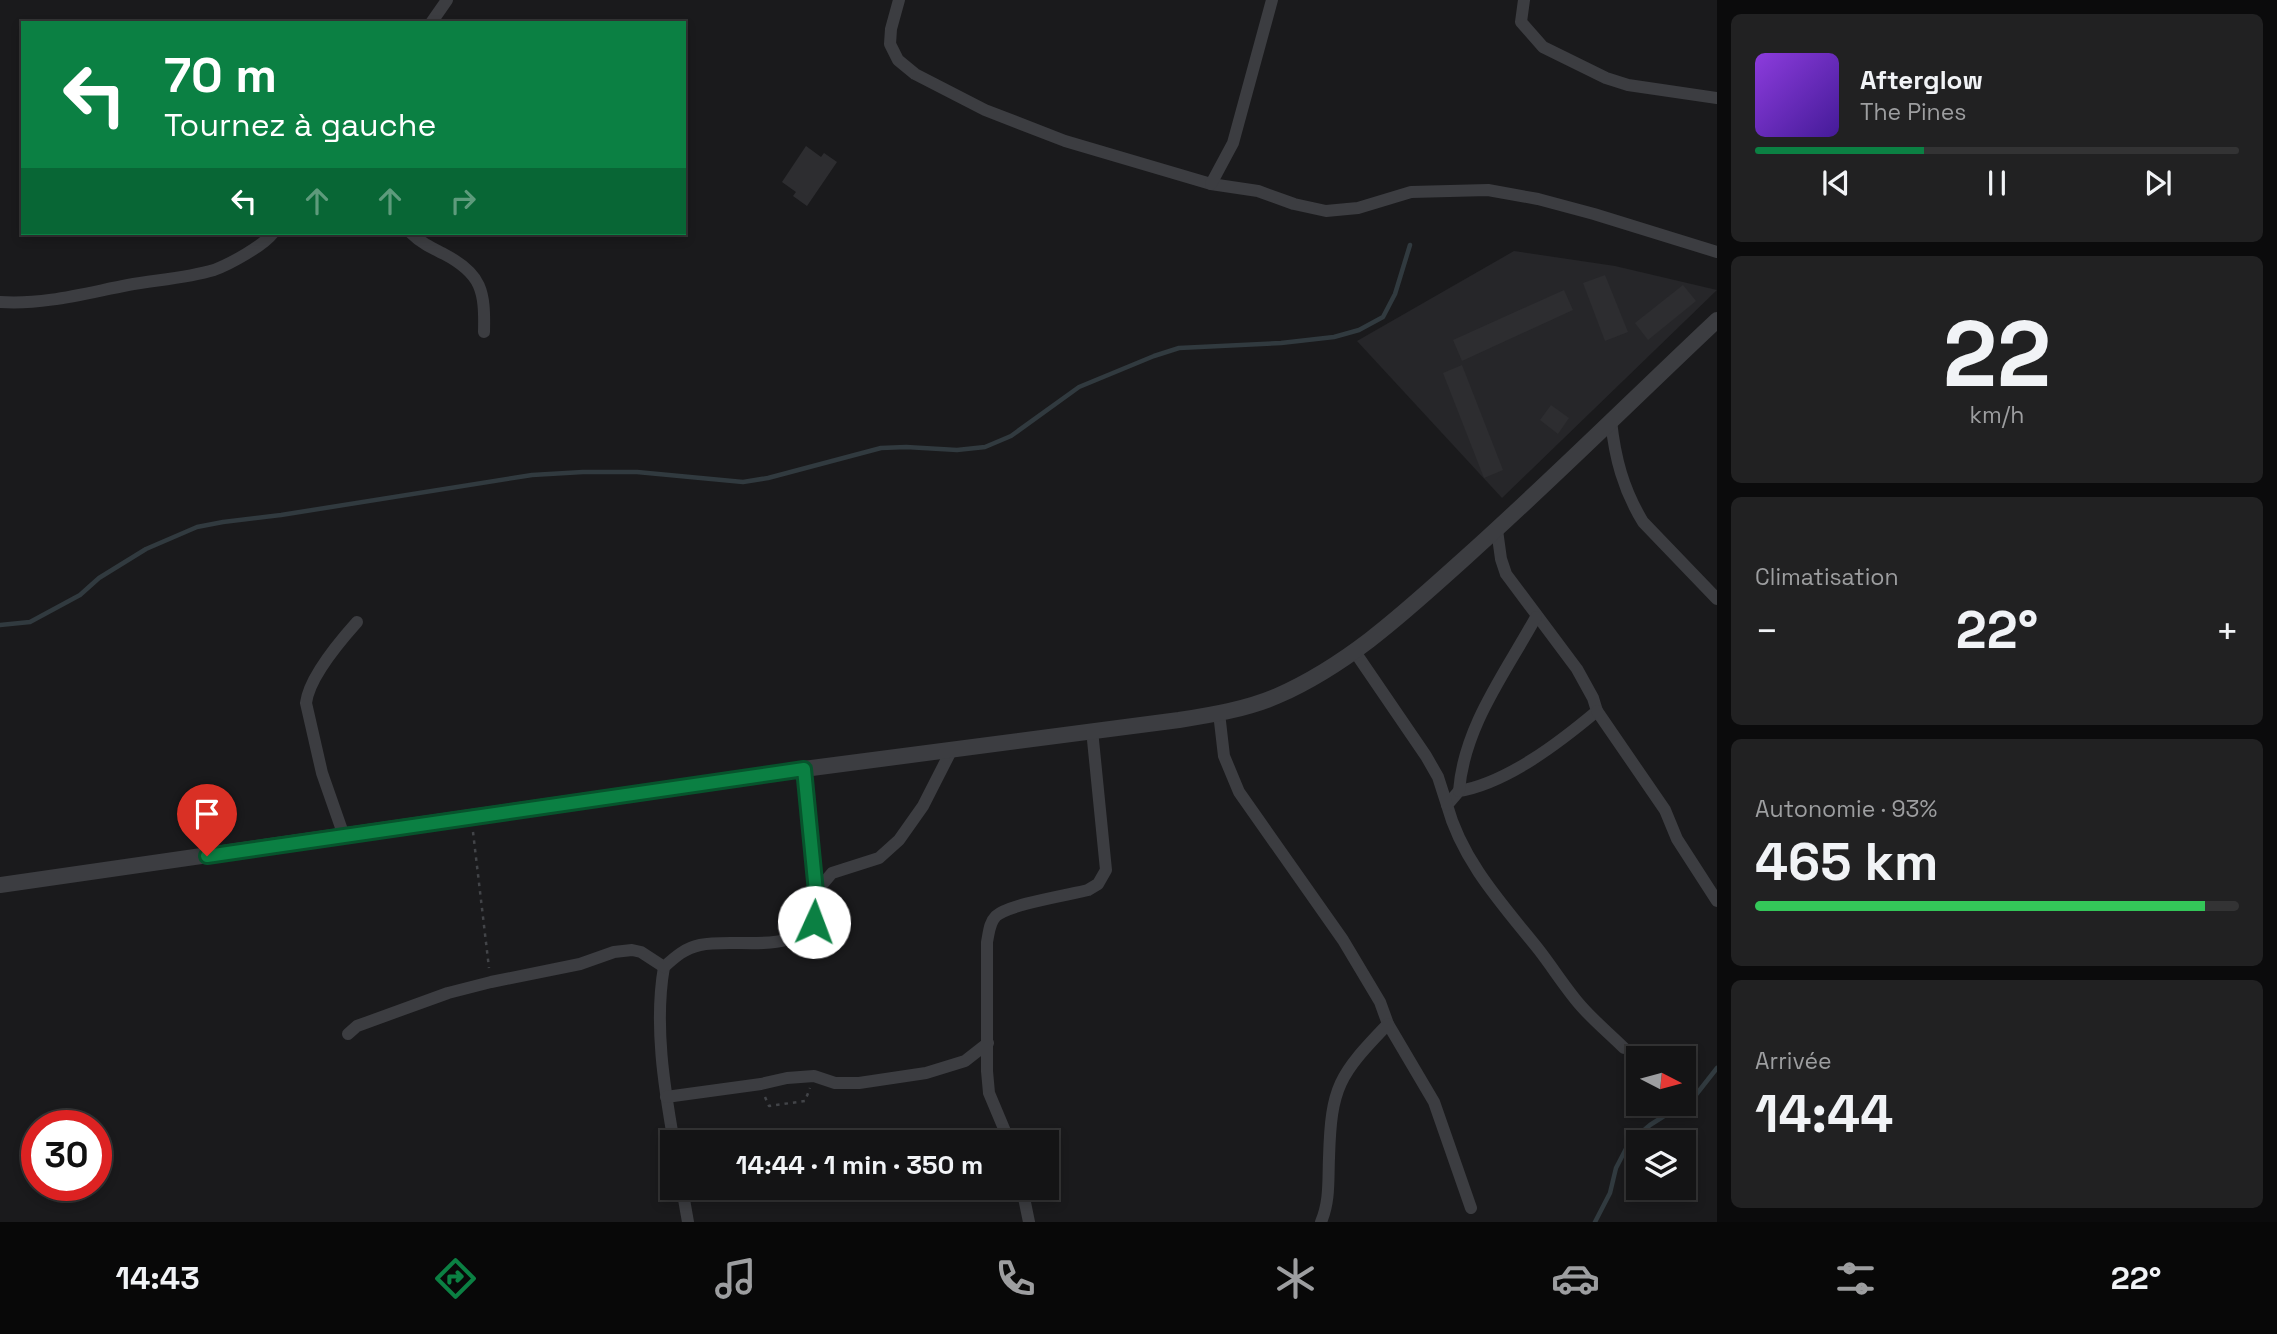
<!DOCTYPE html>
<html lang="fr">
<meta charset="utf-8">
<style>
body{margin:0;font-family:"Space Grotesk",sans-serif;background:#212122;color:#f1f3f6;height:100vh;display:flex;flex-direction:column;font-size:26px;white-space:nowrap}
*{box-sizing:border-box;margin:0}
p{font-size:23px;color:#9d9ea0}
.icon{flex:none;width:38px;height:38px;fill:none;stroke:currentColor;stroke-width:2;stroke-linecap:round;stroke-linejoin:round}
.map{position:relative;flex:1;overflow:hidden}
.panel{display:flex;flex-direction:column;gap:14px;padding:14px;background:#0b0b0c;width:560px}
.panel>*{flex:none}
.guide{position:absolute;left:21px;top:21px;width:665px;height:214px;border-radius:0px;box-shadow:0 4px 10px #0003,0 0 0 2px #333334;background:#0b8043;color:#fff;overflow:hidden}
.needle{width:46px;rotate:96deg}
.tools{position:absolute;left:1626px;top:1046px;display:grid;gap:14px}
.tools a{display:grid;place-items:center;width:70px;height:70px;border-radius:0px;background:#141415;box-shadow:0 4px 10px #0003,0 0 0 2px #333334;font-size:35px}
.speed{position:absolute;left:21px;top:1110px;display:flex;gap:14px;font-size:35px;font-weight:700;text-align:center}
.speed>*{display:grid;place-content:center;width:91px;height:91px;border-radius:50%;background:#141415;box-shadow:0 4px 10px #0003,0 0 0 2px #333334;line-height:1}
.speed .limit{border:10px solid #d22;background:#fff;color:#111}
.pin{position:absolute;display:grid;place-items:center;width:60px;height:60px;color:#fff;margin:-72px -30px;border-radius:50% 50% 50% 0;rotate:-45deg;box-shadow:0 0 7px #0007}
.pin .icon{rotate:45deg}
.me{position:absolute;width:77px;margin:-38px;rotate:2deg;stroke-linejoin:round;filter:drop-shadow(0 0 5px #0008)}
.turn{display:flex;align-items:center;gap:24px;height:147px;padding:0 28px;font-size:32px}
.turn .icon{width:91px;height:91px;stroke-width:2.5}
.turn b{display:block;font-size:49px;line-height:60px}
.lanes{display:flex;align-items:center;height:66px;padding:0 28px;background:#0003;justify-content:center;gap:35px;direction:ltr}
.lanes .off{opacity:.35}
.big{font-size:52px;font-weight:700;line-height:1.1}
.panel .card{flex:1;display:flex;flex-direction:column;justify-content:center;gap:10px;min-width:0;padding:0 24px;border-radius:10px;background:#212122}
.panel .dial{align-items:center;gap:0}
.dial b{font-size:91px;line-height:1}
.song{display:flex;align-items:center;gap:21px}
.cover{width:84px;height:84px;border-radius:10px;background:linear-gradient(135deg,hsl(270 70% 55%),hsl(260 70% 35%))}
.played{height:7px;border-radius:4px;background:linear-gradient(90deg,#0b8043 35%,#333334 35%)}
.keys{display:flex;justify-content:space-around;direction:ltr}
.heat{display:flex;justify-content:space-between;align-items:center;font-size:38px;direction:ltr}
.charge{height:10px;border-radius:5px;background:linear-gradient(90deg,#34c759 93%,#333334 0)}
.trip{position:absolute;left:660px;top:1130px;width:399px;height:70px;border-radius:0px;background:#141415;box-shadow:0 4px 10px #0003,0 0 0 2px #333334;font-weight:700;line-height:70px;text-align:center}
.tabs{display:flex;height:112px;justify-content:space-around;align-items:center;background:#080808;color:#9d9ea0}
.tabs .icon{width:49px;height:49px}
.tabs .active{color:#0b8043}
.tabs b{font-size:32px;color:#f1f3f6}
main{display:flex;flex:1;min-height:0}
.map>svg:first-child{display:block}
.built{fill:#262629}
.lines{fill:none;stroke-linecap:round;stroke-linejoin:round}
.stream{stroke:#313a3f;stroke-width:4.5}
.building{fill:#2d2d30}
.path{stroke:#424448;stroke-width:2.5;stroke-dasharray:3.5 5;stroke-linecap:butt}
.minor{stroke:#3c3d41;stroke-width:12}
.tertiary{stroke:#3c3d41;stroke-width:16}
.route-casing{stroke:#07532c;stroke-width:18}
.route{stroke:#0b8043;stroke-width:12}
</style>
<main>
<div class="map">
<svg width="1717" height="1222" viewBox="0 0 1717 1222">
<rect width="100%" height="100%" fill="#1a1a1c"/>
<path class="built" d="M 1514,251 L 1615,266 L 1717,290 L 1502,498 L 1357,341 Z"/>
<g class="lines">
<g class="stream">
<path d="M 0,625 L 30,622 L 80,595 L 99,578 L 146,549 L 197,527 L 223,522 L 281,515 L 532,475 L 583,472 L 637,472 L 743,482 L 768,478 L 881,448 L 906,447 L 957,450 L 985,447 L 1011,436 L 1079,387 L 1154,356 L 1179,348 L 1281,343 L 1334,337 L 1359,330 L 1383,317 L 1395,294 L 1410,245"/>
<path d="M 1684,1104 L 1695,1096 L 1717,1068"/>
<path d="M 1595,1222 L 1610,1193 L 1616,1168 L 1629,1143 L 1650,1125 L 1683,1104"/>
</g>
</g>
<g class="building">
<path d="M 806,146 L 821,157 L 824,153 L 837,162 L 807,206 L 793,196 L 796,192 L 782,182 Z"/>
<path d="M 1605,275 L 1628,332 L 1605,341 L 1583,283 Z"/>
<path d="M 1683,285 L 1696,301 L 1648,340 L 1635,323 Z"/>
<path d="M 1564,290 L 1573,310 L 1462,361 L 1453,340 Z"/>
<path d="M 1462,365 L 1503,470 L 1484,478 L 1443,373 Z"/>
<path d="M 1551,405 L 1569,418 L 1558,434 L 1540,420 Z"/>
</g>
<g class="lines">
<g class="path">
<path d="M 473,832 L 489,968"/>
<path d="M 765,1097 L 769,1106 L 805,1101 L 810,1088"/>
</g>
<g class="minor">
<path d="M 899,0 L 891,29 L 890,44 L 898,60 L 915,74 L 985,110 L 1065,141 L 1211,184 L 1258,191 L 1294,204 L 1326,211 L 1358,208 L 1411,192 L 1488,190 L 1538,199 L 1594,214 L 1717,252"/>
<path d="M 1524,0 L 1521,22 L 1543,47 L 1606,78 L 1628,85 L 1717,98"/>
<path d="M 431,23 L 447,0"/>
<path d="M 1211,184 L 1233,143 L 1272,0"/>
<path d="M 411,233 C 421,243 432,248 444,254 C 482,274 485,291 484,332"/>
<path d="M 0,302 C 44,305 86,293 128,285 C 156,280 187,278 214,270 C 230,264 263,246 273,233"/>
<path d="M 1611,421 C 1615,458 1623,489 1643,522 L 1717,599"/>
<path d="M 1497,530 L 1501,559 L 1506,574 L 1577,669 L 1593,698 L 1597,711 C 1560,742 1507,783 1459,791 L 1447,805 C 1462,861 1503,905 1539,950 C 1553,968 1566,989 1581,1006 C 1594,1021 1610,1034 1624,1048"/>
<path d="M 1355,652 L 1426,756 L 1438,777 L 1447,805"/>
<path d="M 1597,711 L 1665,810 L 1677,839 L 1717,901"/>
<path d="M 1219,713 L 1224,756 L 1239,792 L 1343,940 L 1380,1002 L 1388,1024 L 1434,1102 L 1471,1208"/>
<path d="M 1459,791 C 1464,726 1506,672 1536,617"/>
<path d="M 344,836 L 322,773 L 306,703 C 309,678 340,641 357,622"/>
<path d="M 816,892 L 832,873 L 879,858 L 899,840 L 923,806 L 952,749"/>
<path d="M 664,967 C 654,1024 664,1086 674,1143"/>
<path d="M 348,1034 L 357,1026 L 448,993 L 491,982 L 580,964 L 614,952 L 632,950 L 641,952 L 664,967 C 675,957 685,948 700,945 C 736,937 804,958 817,912 L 804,769"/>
<path d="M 666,1097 L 761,1084 L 787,1078 L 814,1076 L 835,1083 L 859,1083 L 926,1073 L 965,1061 L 988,1043"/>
<path d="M 1010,1143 L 989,1093 L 987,1071 L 987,942 C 989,933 989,923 996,916 C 1010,904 1068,895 1088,890 L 1098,884 L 1106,870 L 1092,730"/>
<path d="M 682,1188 L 688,1222"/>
<path d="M 1022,1188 L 1029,1222"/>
<path d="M 1321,1222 C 1330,1201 1328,1180 1329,1158 C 1331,1086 1339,1075 1388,1024"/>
</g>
<path class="tertiary" d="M 0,885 L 804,769 L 1179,720 C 1211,715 1247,709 1277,696 C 1350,664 1407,610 1465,558 C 1551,481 1633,399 1717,320"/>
</g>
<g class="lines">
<defs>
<path id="route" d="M 207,856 L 804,769 L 816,892 L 817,912 L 814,922"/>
</defs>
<use href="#route" class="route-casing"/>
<use href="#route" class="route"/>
</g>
</svg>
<div class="tools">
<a><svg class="needle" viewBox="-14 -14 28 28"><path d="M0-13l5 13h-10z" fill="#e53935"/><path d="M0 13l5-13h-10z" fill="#9d9ea0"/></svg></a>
<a><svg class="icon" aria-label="layers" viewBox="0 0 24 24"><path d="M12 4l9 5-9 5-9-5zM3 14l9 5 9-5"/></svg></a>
</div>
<div class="speed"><div class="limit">30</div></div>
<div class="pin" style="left:207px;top:856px;background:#d93025"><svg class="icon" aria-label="arrive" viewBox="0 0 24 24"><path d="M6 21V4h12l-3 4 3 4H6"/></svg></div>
<svg class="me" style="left:814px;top:922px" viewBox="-20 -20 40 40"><circle r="19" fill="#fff"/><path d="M0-13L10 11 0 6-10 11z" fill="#0b8043"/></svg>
<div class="trip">14:44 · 1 min · 350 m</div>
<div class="guide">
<div class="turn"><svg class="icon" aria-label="left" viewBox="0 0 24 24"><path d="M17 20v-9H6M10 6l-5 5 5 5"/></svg><div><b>70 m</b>Tournez à gauche</div></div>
<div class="lanes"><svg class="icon" aria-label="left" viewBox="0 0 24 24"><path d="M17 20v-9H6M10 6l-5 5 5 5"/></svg><svg class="icon off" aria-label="ahead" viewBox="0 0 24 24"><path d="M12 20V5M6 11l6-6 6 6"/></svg><svg class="icon off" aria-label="ahead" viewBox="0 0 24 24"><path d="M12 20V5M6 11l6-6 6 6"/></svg><svg class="icon off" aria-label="right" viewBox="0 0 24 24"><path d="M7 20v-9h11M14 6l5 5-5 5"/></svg></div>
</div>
</div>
<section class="panel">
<div class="card">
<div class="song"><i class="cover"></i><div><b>Afterglow</b><p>The Pines</p></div></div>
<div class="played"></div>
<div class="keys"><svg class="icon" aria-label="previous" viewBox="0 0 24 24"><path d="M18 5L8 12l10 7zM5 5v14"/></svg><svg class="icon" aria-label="pause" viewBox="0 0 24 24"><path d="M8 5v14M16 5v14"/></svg><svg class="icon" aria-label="next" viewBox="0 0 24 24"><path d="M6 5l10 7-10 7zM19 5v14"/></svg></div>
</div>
<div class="card dial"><b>22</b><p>km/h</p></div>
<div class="card"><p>Climatisation</p>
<div class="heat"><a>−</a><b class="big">22°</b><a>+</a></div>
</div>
<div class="card"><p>Autonomie · 93%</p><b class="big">465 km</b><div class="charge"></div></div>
<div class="card"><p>Arrivée</p><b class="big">14:44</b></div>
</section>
</main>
<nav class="tabs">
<b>14:43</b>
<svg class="icon active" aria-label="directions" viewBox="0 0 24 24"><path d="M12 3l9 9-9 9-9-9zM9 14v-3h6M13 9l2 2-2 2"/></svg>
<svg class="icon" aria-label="music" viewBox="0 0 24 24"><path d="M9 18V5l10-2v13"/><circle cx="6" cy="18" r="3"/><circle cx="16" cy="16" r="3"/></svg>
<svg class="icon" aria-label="phone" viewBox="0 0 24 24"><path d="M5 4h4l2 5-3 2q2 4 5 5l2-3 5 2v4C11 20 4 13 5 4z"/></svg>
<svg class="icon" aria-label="climate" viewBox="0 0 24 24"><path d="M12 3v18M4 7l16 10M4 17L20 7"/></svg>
<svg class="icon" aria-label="car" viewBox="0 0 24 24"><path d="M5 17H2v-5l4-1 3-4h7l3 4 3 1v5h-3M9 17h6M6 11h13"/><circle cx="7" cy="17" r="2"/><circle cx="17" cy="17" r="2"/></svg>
<svg class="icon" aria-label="filters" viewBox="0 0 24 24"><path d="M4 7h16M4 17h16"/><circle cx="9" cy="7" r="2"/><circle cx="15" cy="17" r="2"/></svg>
<b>22°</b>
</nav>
